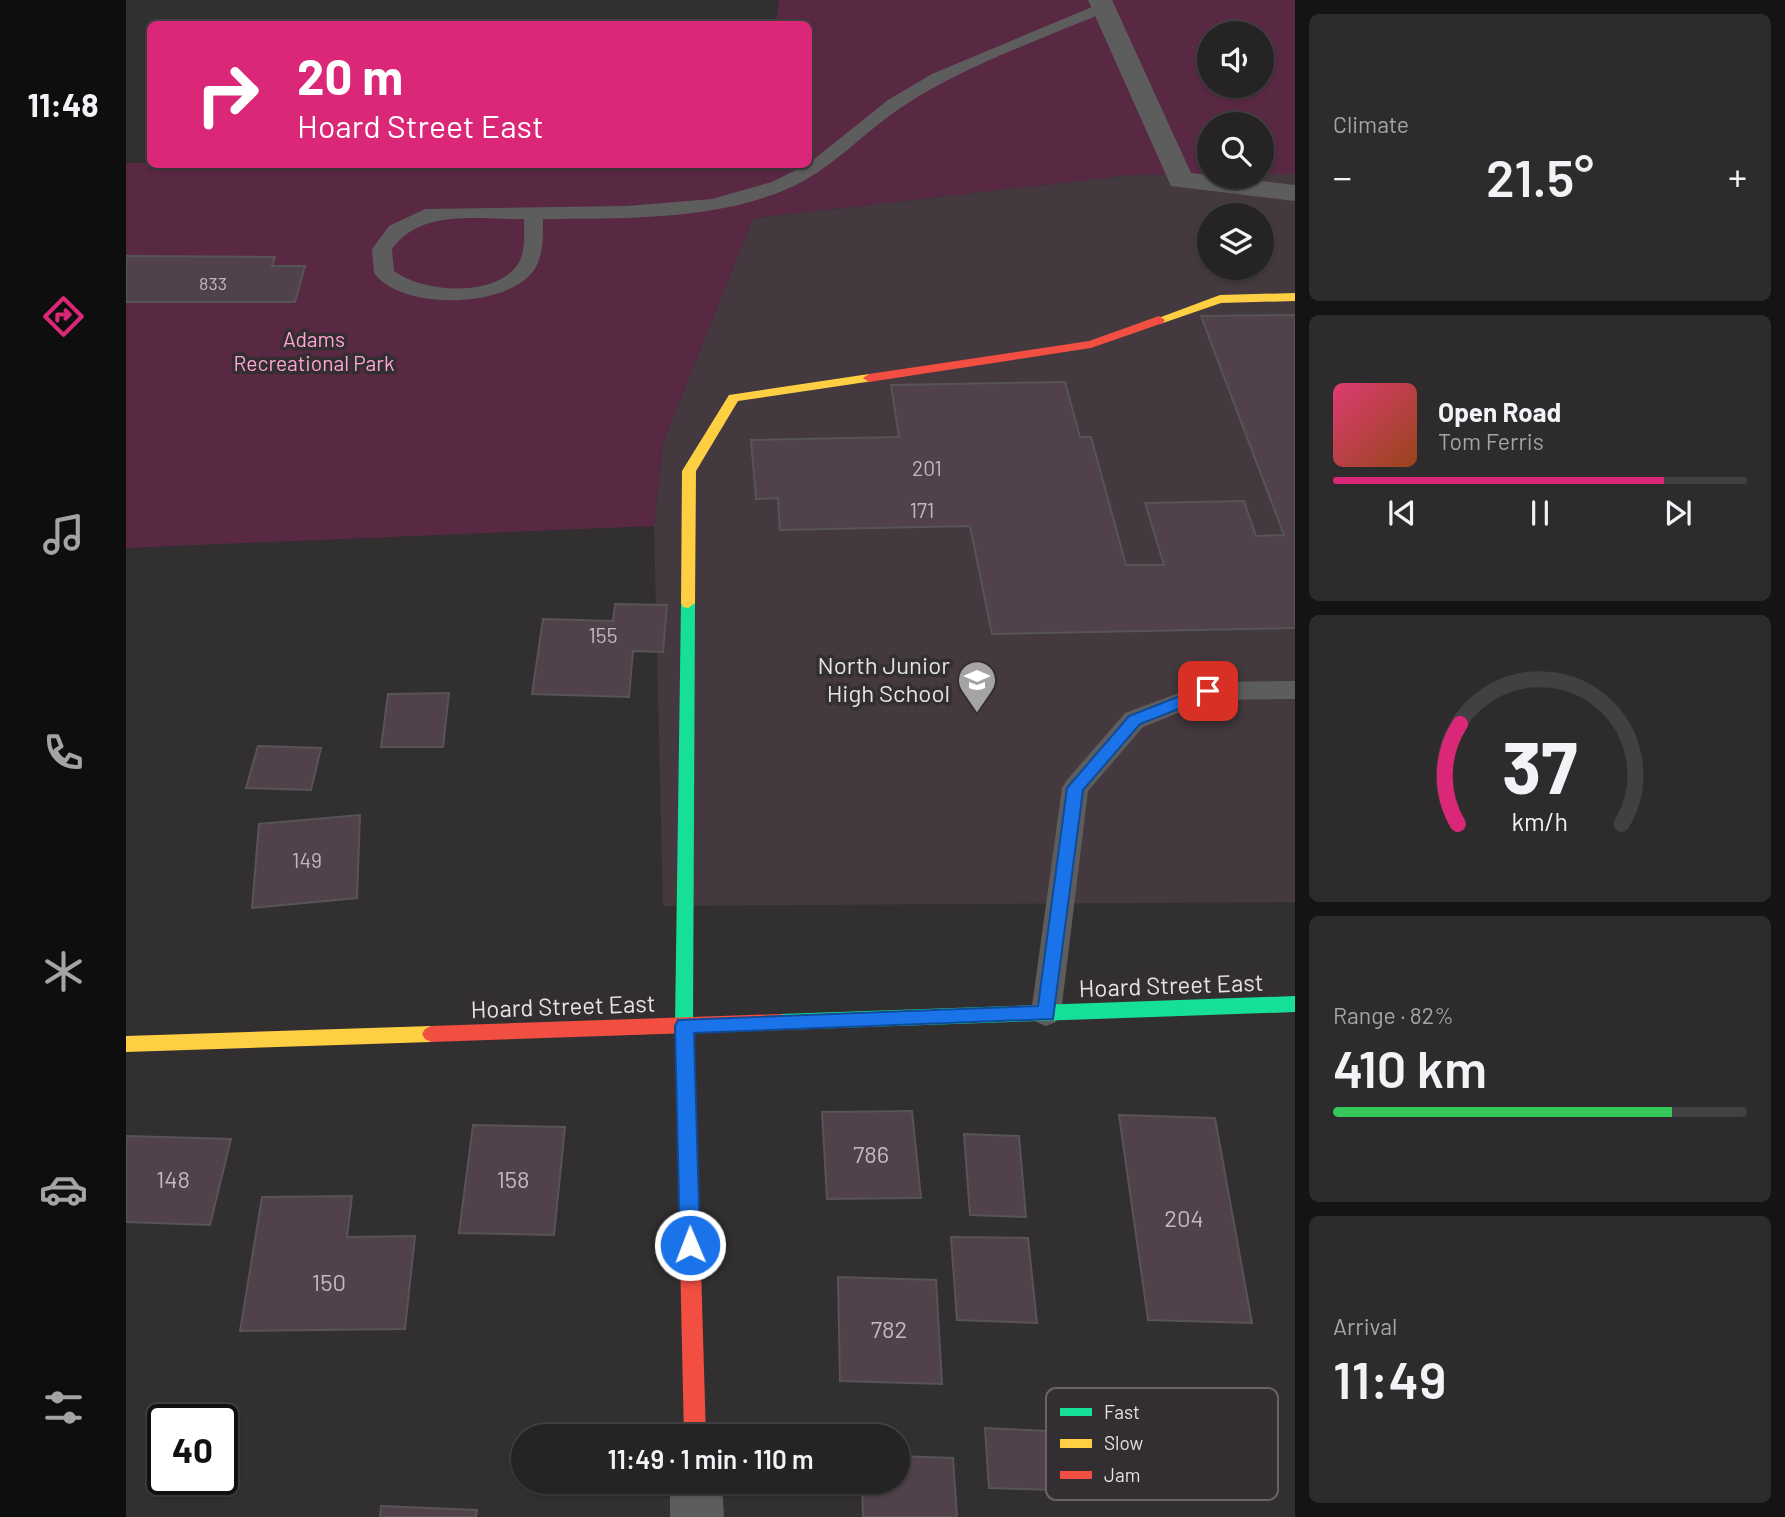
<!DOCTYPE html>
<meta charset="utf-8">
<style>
body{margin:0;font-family:Barlow,sans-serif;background:#2e2b2d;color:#f1f3f6;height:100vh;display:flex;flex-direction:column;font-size:26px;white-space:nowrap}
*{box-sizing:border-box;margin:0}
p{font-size:23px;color:#a4a4a7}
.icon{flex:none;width:38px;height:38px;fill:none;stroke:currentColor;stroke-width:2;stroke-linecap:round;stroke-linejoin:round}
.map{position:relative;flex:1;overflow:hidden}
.sheet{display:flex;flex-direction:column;gap:14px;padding:14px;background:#151314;width:490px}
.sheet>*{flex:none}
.top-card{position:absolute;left:21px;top:21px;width:665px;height:147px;border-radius:10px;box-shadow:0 2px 5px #0004,0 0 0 2px #424042;background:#db2777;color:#fff;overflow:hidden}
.controls{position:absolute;left:1071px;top:21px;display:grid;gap:14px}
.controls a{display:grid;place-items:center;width:77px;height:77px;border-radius:50%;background:#262325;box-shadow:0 2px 5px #0004,0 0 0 2px #424042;font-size:35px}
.speed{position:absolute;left:21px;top:1404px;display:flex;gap:14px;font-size:35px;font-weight:700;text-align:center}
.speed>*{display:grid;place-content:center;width:91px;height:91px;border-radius:50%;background:#262325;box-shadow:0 2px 5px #0004,0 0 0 2px #424042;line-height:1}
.speed .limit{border:4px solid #111;border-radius:10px;background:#fff;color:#111}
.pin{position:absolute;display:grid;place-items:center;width:60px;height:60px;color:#fff;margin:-30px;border-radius:14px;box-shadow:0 4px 10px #0006}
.me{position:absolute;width:77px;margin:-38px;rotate:359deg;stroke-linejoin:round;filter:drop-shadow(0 0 5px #0008)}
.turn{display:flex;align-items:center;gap:24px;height:147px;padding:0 35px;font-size:32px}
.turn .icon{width:91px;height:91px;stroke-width:2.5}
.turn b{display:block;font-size:49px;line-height:60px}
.big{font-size:52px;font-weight:600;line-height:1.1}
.sheet .widget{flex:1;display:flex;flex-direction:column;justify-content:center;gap:10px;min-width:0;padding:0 24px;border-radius:10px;background:#2e2b2d}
.sheet .dial{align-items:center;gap:0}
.dial svg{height:182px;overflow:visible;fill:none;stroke:#424042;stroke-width:7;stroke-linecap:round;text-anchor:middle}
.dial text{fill:#f1f3f6;stroke:none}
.song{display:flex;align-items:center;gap:21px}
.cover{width:84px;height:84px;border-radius:10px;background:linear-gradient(135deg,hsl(340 70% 55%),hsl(20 70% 35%))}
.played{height:7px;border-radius:4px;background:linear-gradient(90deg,#db2777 80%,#424042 80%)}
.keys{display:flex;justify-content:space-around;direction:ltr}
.heat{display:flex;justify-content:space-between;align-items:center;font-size:38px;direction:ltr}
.charge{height:10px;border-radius:5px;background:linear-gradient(90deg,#34c759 82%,#424042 0)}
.trip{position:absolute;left:385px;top:1424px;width:399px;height:70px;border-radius:35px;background:#262325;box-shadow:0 2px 5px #0004,0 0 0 2px #424042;font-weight:600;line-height:70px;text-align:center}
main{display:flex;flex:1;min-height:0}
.menu{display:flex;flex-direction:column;width:126px;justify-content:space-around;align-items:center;background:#0f0e0f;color:#a4a4a7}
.menu .icon{width:49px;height:49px}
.menu .current{color:#db2777}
.menu b{font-size:32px;color:#f1f3f6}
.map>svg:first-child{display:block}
.built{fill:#43393e;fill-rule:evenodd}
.green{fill:#592843;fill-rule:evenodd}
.building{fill:#51414a;stroke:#575456;stroke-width:2}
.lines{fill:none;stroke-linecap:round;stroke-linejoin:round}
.lane{fill:#5e5d5d;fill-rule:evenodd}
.street{fill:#5e5d5d;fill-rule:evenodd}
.fast{fill:#16e098;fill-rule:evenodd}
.slow{fill:#ffcf43;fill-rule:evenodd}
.jam{fill:#f24e42;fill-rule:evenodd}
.route{fill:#1a73e8;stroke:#114b97;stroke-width:2}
.labels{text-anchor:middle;stroke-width:7;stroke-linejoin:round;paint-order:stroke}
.far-number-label{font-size:18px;fill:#c0babd}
.far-park-label{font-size:21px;fill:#ffa5d3;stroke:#332e31}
.number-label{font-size:21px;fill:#c0babd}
.poi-label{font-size:24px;fill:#e5e2e3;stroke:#332e31;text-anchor:end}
.street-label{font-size:24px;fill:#e5e2e3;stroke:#332e31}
.near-number-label{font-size:24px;fill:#c0babd}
.key{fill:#332e31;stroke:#686466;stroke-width:2}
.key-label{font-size:19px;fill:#e5e2e3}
</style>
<main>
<nav class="menu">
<b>11:48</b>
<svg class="icon current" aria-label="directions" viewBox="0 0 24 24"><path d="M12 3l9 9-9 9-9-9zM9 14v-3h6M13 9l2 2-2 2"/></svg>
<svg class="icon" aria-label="music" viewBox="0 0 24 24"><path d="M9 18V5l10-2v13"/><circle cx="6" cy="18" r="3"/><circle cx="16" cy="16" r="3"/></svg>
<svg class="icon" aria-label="phone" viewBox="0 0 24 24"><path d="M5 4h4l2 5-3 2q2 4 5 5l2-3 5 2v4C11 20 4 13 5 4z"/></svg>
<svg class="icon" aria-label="climate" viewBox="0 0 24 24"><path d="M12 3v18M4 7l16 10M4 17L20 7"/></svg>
<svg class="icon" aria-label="car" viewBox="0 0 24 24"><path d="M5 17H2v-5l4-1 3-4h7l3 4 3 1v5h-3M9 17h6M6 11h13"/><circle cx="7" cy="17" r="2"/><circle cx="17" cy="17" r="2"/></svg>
<svg class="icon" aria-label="filters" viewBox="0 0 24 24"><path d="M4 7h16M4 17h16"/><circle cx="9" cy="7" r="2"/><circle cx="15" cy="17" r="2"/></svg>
</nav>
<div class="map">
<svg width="1169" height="1517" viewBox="0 0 1169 1517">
<rect width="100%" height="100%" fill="#322f31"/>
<path class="built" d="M 1083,174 L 1136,177 L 1136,174 L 1169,174 L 1169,902 L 537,906 L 528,526 L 537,442 L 627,218 L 1005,175 ZM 1083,215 L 1136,215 L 1136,268 L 1083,268 Z"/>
<path class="green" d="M 653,0 L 1169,0 L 1169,174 L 1136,174 L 1136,124 L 1083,124 L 1083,174 L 1005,175 L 627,218 L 537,442 L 528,526 L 0,548 L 0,163 L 682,164 L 682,24 L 650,24 ZM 1083,33 L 1136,33 L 1136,86 L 1083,86 Z"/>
<g class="building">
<path d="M 0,256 L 149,257 L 146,266 L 179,266 L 169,302 L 0,302 Z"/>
<path d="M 1169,315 L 1169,628 L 866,634 L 844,526 L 654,530 L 652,498 L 630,499 L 625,440 L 773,437 L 765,385 L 939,382 L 954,437 L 965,437 L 1000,565 L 1038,565 L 1019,503 L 1118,501 L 1130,536 L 1158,535 L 1075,316 Z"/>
<path d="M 489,604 L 541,605 L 537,652 L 507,651 L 503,697 L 406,694 L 417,619 L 487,621 Z"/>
<path d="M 323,693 L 317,747 L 255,747 L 262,694 Z"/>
<path d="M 132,746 L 195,748 L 185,790 L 120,788 Z"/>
<path d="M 234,815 L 231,898 L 126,908 L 133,824 Z"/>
<path d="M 786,1111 L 795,1198 L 701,1199 L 696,1112 Z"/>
<path d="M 993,1115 L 1089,1118 L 1126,1323 L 1022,1320 Z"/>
<path d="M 347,1125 L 439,1127 L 428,1235 L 333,1233 Z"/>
<path d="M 838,1134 L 893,1136 L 900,1217 L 844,1215 Z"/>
<path d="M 0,1136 L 105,1139 L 84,1225 L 0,1222 Z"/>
<path d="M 226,1196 L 221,1237 L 289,1236 L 279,1329 L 114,1331 L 136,1197 Z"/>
<path d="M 825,1237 L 902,1238 L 911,1323 L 831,1320 Z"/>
<path d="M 712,1277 L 810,1280 L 816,1384 L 714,1381 Z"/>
<path d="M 859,1428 L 922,1431 L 928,1490 L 863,1488 Z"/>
<path d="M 772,1456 L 827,1458 L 831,1517 L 737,1517 L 736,1482 L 772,1482 Z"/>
<path d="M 255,1506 L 351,1510 L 350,1517 L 254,1517 Z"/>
</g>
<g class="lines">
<g class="lane">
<path d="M 978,2 L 986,7 L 984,10 C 914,40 839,65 776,107 C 736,133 705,171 659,190 C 584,221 497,218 417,219 C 417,238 418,260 404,275 C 373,308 275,310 248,273 L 246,249 L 263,226 L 299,209 L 500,206 L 586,199 L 646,182 L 682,164 L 762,100 L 806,74 ZM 398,219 C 398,234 400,255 390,267 C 364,298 296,292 268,271 L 266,249 C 296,208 352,220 398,219 Z"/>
<path d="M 1169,681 L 1169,699 L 1084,700 L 1017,727 L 962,791 L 935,1013 L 930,1022 L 920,1026 L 910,1022 L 905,1013 L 936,788 L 940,781 L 999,713 L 1082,682 Z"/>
</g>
<g class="street">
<path d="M 962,0 L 986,0 L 1065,173 L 1169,185 L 1169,201 L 1045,186 Z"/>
<path d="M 544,1482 L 596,1482 L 598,1517 L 544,1517 Z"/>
</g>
<g class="fast">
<path d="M 562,598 L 569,603 L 567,1026 L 572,1166 L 569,1172 L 562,1175 L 555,1172 L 552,1166 L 549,1026 L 555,603 Z"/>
<path d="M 1169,996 L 1169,1012 L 655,1030 L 649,1027 L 646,1022 L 649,1017 L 655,1014 Z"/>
</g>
<g class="slow">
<path d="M 1169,293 L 1169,301 L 1095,303 L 1037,323 L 1033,324 L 1027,320 L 1094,295 Z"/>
<path d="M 743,374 L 747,375 L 747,381 L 612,401 L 570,471 L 569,603 L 562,608 L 557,607 L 555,603 L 556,471 L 603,395 Z"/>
<path d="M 305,1026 L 311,1029 L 314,1034 L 311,1039 L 305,1042 L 0,1052 L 0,1036 Z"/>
</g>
<g class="jam">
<path d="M 1033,316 L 1039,320 L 1037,323 L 965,348 L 743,382 L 737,378 L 743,374 L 963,341 Z"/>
<path d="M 655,1014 L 661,1017 L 664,1022 L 661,1027 L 655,1030 L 305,1042 L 299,1039 L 296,1034 L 299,1029 L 305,1026 Z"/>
<path d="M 562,1157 L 569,1160 L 572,1166 L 580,1437 L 558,1437 L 552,1166 L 555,1160 Z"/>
</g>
</g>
<path class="route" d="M 1082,685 L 1090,691 L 1088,695 L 1014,724 L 957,790 L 927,1019 L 568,1033 L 574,1245 L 571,1252 L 564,1254 L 557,1252 L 554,1245 L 549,1026 L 552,1020 L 912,1006 L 941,788 L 1003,716 Z"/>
<defs>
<symbol id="school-pin" viewBox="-11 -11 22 30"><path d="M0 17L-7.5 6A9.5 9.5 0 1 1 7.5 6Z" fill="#a6a3a5" stroke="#332e31"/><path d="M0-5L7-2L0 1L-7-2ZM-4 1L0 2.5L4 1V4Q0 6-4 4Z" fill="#fff"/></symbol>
</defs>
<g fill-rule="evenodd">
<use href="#school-pin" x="829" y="658" width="44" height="60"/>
</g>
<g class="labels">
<g class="far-number-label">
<text x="87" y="290">833</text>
</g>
<g class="far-park-label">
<text x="188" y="347">Adams<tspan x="188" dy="24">Recreational Park</tspan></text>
</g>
<g class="number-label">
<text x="801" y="476">201</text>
<text x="796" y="518">171</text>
<text x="477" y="643">155</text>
<text x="181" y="868">149</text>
</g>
<g class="poi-label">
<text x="824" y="674">North Junior<tspan x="824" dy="28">High School</tspan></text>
</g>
<g class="street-label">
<text transform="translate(1045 986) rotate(-2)" y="8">Hoard Street East</text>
<text transform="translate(437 1007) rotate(-2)" y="8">Hoard Street East</text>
</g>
<g class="near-number-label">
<text x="745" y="1163">786</text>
<text x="47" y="1188">148</text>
<text x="387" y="1188">158</text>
<text x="1058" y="1227">204</text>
<text x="203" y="1291">150</text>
<text x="763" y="1338">782</text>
</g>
</g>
<rect x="920" y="1388" width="232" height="112" rx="10" class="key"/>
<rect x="934" y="1408" width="32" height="8" fill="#16e098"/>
<rect x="934" y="1439" width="32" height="9" fill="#ffcf43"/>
<rect x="934" y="1471" width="32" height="8" fill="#f24e42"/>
<g class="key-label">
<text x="978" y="1419">Fast</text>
<text x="978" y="1450">Slow</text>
<text x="978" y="1482">Jam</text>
</g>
</svg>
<div class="controls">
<a><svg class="icon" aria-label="sound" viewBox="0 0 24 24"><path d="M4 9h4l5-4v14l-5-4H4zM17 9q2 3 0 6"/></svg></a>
<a><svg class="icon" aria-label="search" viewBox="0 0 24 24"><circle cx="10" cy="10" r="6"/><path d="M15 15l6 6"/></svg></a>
<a><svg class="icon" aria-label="layers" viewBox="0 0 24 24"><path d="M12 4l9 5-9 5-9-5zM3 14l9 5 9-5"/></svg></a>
</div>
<div class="speed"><div class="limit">40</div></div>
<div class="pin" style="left:1082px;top:691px;background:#d93025"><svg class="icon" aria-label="arrive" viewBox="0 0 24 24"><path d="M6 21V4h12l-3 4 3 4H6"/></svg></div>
<svg class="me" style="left:564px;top:1245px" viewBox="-20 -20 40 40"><circle r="17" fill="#1a73e8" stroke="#fff" stroke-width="3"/><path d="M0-11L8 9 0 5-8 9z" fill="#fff"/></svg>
<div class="trip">11:49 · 1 min · 110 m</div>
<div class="top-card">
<div class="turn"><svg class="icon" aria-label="right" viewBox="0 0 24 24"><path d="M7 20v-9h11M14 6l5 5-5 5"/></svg><div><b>20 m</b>Hoard Street East</div></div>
</div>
</div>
<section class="sheet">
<div class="widget"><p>Climate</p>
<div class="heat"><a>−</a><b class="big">21.5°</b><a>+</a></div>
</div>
<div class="widget">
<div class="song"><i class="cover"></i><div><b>Open Road</b><p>Tom Ferris</p></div></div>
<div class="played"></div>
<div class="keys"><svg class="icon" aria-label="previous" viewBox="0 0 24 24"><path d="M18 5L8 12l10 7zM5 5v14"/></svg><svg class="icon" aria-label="pause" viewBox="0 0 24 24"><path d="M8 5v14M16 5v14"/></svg><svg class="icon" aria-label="next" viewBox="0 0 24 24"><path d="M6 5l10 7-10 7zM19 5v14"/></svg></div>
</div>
<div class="widget dial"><svg viewBox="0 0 100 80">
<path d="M14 69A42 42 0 1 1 86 69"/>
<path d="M14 69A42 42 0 0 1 15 25" stroke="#db2777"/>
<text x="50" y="56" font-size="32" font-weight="700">37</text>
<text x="50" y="72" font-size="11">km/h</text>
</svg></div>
<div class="widget"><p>Range · 82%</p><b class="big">410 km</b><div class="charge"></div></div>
<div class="widget"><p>Arrival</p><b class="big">11:49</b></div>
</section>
</main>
